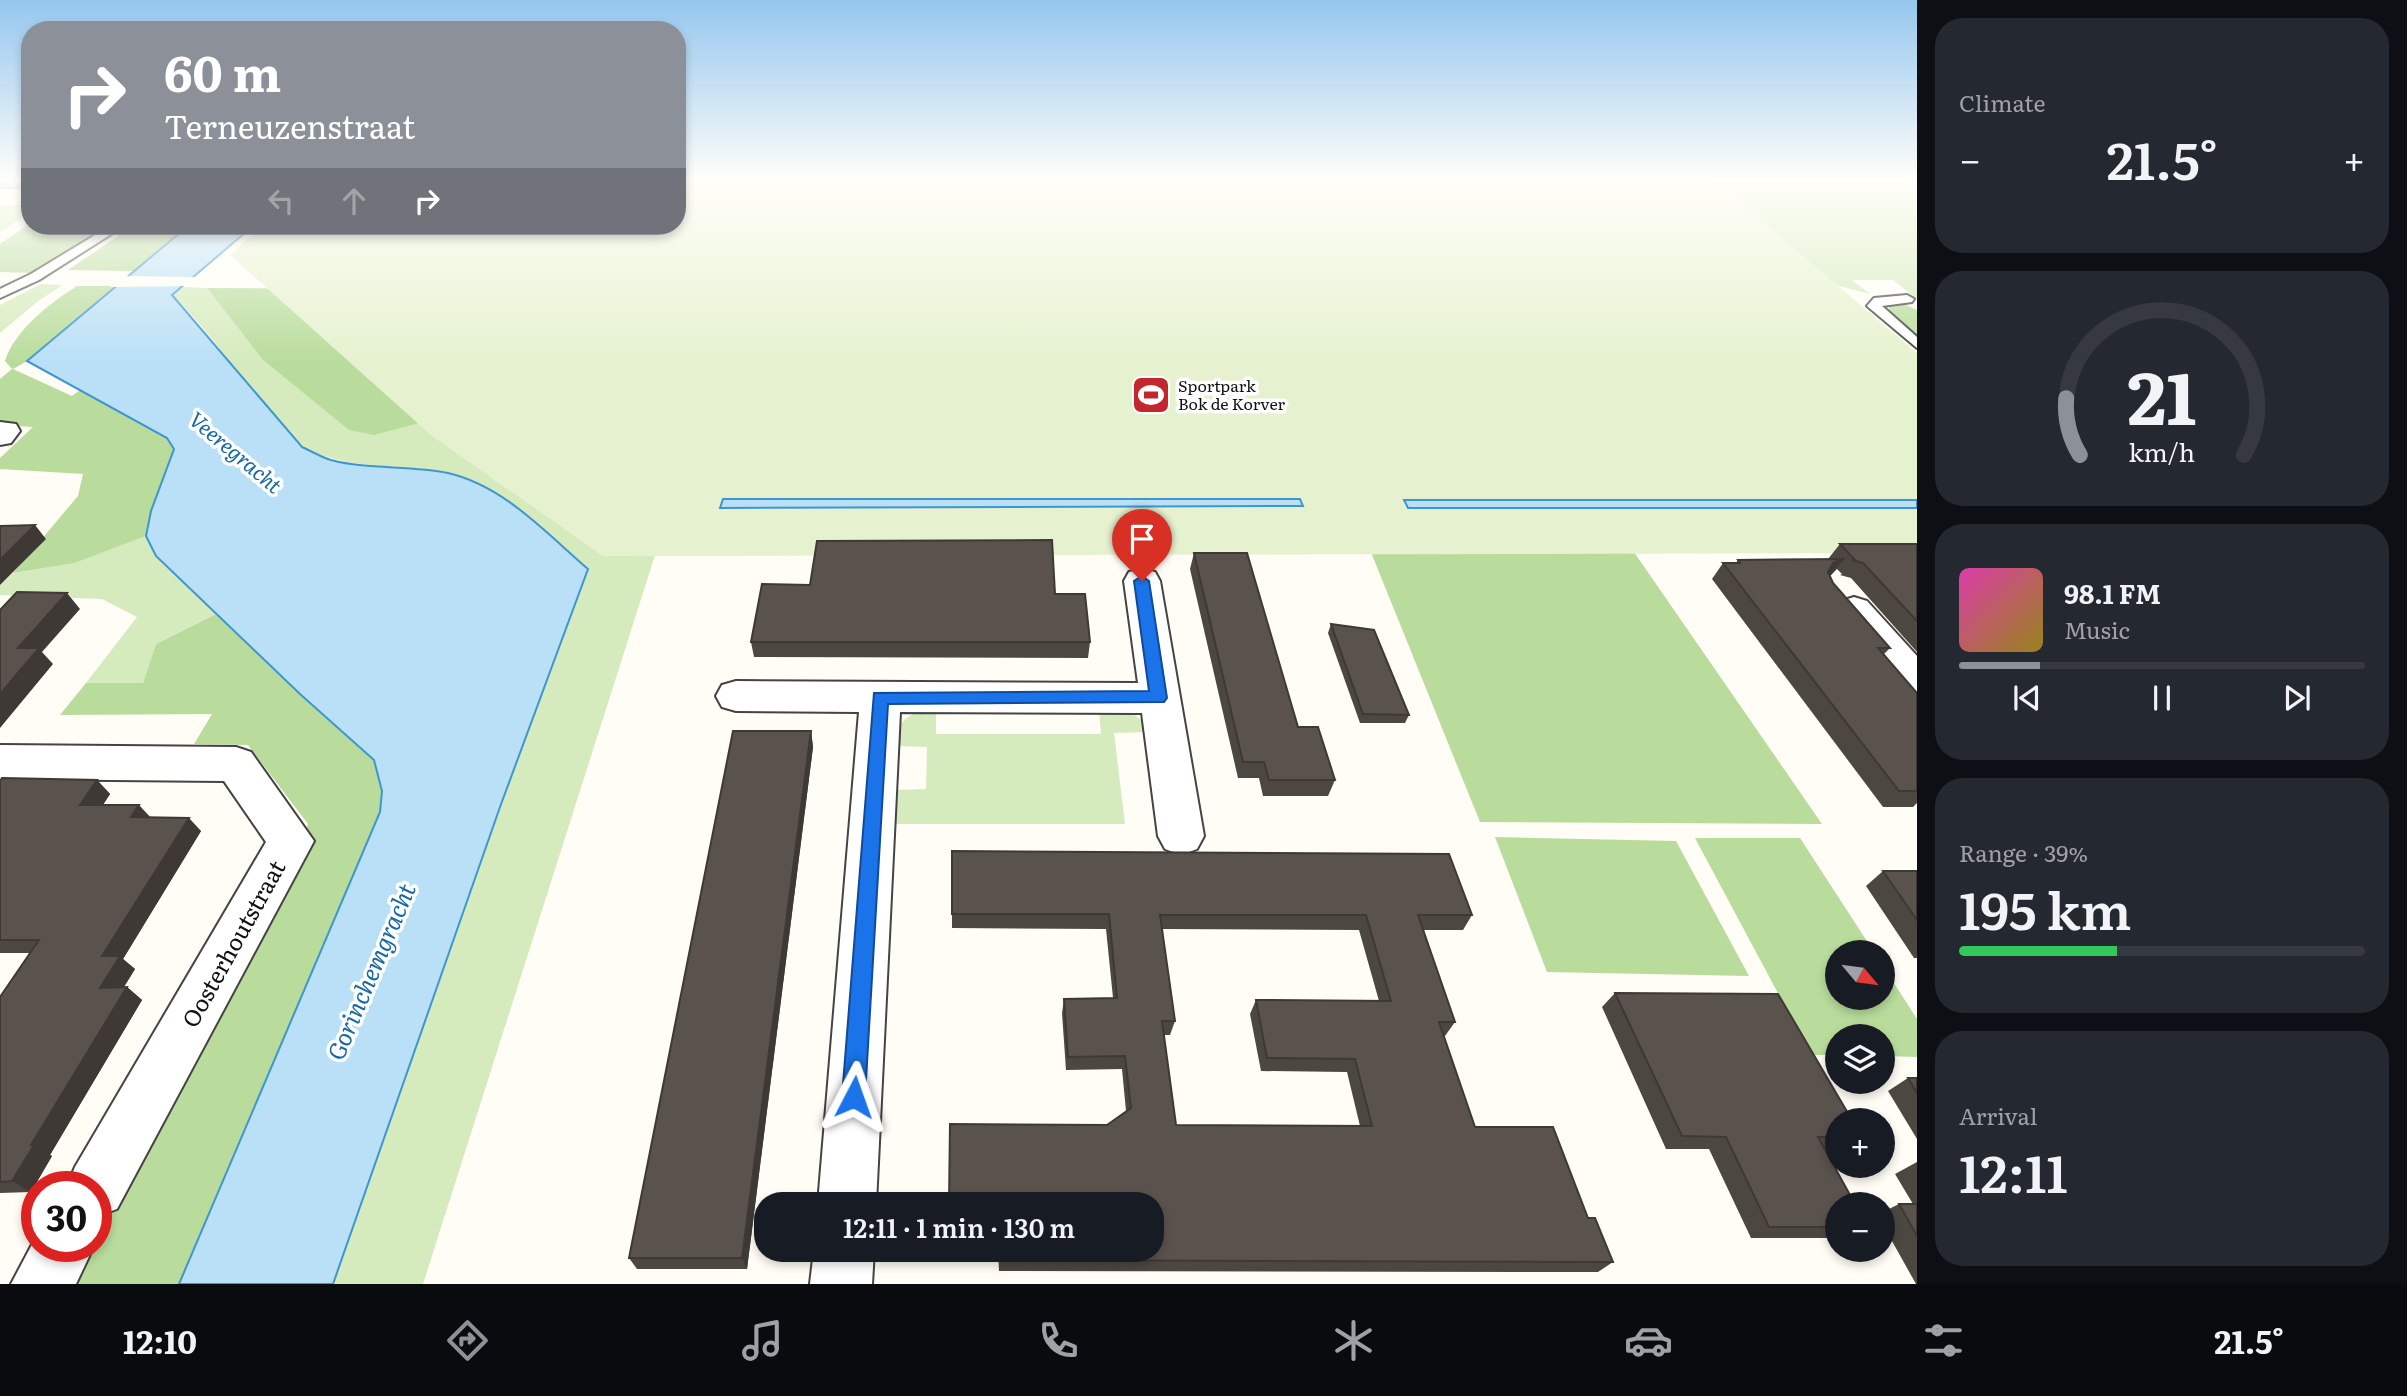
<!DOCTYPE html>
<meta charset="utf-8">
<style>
body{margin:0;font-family:Literata,serif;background:#242831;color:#f1f3f6;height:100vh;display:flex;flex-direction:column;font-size:26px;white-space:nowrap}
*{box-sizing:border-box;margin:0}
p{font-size:23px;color:#9ea1a6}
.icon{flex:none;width:38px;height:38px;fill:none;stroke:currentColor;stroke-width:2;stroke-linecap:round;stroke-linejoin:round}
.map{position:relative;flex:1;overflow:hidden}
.panel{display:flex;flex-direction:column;gap:18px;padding:18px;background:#0d0f14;width:490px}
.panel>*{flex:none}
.banner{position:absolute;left:21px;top:21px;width:665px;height:214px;border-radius:28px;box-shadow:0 4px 10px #0003;background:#8c9099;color:#fff;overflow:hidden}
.needle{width:46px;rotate:119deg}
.controls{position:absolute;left:1825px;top:940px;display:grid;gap:14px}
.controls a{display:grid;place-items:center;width:70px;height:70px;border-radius:50%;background:#171b24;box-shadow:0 4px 10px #0003;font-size:35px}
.speed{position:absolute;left:21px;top:1171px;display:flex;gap:14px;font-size:35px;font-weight:700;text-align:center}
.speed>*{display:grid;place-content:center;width:91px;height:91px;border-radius:50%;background:#171b24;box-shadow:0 4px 10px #0003;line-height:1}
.speed .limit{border:10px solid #d22;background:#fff;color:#111}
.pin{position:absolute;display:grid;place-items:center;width:60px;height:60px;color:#fff;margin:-72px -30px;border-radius:50% 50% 50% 0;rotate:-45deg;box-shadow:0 0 7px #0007}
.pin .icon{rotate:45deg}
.me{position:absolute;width:77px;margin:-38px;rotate:4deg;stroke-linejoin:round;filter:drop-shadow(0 0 5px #0008)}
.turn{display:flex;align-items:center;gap:24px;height:147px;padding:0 28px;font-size:32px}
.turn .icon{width:91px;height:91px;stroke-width:2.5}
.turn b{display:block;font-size:49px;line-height:60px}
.lanes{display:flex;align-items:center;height:66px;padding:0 28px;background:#0003;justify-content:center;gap:35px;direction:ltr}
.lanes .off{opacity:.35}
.big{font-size:52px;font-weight:600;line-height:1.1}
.panel .widget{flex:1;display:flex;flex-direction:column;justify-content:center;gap:10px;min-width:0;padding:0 24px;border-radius:28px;background:#242831}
.panel .dial{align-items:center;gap:0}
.dial svg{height:182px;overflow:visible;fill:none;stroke:#363941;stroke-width:7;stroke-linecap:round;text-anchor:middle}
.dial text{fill:#f1f3f6;stroke:none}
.song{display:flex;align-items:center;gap:21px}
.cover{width:84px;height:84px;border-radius:10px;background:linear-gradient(135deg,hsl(320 70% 55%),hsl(50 70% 35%))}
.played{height:7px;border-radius:4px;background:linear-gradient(90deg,#8c9099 20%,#363941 20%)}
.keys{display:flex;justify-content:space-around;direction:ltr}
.heat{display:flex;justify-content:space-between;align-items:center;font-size:38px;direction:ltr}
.charge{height:10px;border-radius:5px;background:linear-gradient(90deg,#34c759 39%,#363941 0)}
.trip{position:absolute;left:754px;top:1192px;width:410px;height:70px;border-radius:28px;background:#171b24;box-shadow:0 4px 10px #0003;font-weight:600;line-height:70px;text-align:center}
.tabs{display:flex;height:112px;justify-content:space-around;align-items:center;background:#090b0e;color:#9ea1a6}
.tabs .icon{width:49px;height:49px}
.tabs .current{color:#8c9099}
.tabs b{font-size:32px;color:#f1f3f6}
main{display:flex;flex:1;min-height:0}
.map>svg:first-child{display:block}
.green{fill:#d5ebbd}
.forest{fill:#b9dc9c}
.pitch{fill:#e6f2cf}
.water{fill:#b9e0f7;stroke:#3f96cf;stroke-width:2}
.pier{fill:#fffdf5}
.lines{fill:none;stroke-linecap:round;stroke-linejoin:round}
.service-casing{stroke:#444;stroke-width:4}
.minor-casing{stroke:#444;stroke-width:4}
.service{fill:#fff;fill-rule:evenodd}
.minor{fill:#fff;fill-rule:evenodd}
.wall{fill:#4d4742;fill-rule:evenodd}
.shaded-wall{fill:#3f3936}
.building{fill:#5a524d;stroke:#3f3936;stroke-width:2;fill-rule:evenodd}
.route{fill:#1a73e8;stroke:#114b97;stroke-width:2}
.labels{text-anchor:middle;stroke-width:7;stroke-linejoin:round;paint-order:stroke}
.far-poi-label{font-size:16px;fill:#111;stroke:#fff;text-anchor:start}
.water-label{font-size:21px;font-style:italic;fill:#1768a6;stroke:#fff}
.near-street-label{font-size:23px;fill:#111;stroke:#fff}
.near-water-label{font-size:24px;font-style:italic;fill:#1768a6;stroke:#fff}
</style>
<main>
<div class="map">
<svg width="1917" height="1284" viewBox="0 0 1917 1284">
<rect width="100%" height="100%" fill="#fffdf5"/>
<g class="green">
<path d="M 1702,182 L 1917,182 L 1917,299 L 1893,280 L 1852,280 L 1870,294 L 1839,286 L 1808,268 Z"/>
<path d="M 0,205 L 30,205 L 30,213 L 0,232 Z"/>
<path d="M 41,284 L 63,285 L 38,301 L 0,333 L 0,305 Z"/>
<path d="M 183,287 L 207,288 L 262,359 L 419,423 L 656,552 L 423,1284 L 333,1284 L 500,807 L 588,569 C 545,532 505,487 449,473 C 402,462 347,472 304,447 C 292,441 283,427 274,417 C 239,378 211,331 172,295 Z"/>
<path d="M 146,536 L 156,556 L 216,614 L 156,644 L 143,683 L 86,683 L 137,617 L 102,599 L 0,595 L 0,585 L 13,573 L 75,563 Z"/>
<path d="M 936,710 L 936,734 L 1101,734 L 1099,710 C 1119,711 1141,709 1148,732 L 1114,733 L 1125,824 L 891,824 L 893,790 L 926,789 L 927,747 L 895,746 C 898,718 908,712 936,710 Z"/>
</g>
<g class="forest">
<path d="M 30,223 L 30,226 L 104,226 L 74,248 L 30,273 L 0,272 L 0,244 Z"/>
<path d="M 133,226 L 188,226 L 134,271 L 68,270 Z"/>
<path d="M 77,286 L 116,286 L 27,361 L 13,369 L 72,396 L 80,390 L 167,438 L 174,448 L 151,511 L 146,536 L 75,563 L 13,573 L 78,496 L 83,474 L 0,469 L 0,458 L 33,427 L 0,425 L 0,379 L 12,369 L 5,361 C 14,331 51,302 77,286 Z"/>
<path d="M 207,288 L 355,289 L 419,423 L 374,435 L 349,430 L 262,359 Z"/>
<path d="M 1889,304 L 1904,304 L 1917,310 L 1917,335 L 1889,311 Z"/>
<path d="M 1366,540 L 1627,542 L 1822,824 L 1480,822 Z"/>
<path d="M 216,614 L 374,760 L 382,791 L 380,812 L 179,1284 L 67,1284 L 87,1246 L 96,1246 L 96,1229 L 287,874 L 308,824 L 248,745 L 194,744 L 212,714 L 60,715 L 86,683 L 143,683 L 156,644 Z"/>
<path d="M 1495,837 L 1676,841 L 1749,976 L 1547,972 Z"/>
<path d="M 1695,838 L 1800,838 L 1874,952 L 1838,952 L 1838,998 L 1883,998 L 1883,966 L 1917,1019 L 1917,1057 L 1883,1056 L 1883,1036 L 1838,1036 L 1837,1055 L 1811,1055 Z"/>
</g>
<path class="pitch" d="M 677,182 L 1716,182 L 1917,353 L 1917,553 L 603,556 L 432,436 L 230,255 L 262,226 L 677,226 Z"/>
<g class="water">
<path d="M 188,226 L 253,226 L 172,295 L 302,447 C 311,451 321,457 331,460 C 368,470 410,465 448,473 C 504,486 545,532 588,569 L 500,807 L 333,1284 L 179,1284 L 380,812 L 382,791 L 374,760 L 300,694 L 156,556 L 146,536 L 151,511 L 174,449 L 167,438 L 27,361 Z"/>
<path d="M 723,499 L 1300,499 L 1303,506 L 720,508 Z"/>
<path d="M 1404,500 L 1917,500 L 1917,508 L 1408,508 Z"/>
</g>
<path class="pier" d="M 122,276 L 199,277 L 188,286 L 110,287 Z"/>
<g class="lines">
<defs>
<g id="service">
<path d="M 110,226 L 124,226 L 39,280 L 0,298 L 0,289 L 31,274 Z"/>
<path d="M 1907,295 L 1914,299 L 1912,302 L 1882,306 L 1917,337 L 1917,348 L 1867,306 L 1874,298 Z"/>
</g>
<g id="minor">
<path d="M 0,422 L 16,424 L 20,431 L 11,443 L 0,445 Z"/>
<path d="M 1142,569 L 1155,572 L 1160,581 L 1204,836 L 1197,849 L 1181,855 L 1165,849 L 1158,836 L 1142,713 L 900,712 L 876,1204 L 818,1204 L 859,712 L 736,711 L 722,707 L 716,696 L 722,685 L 736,681 L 1138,683 L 1124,581 L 1129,572 Z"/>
<path d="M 1854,597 L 1867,601 L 1917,656 L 1917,697 L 1903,692 L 1841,619 L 1835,610 L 1841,601 Z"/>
<path d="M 0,745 L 236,747 L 251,752 L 314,841 L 117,1209 L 96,1217 L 96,1186 L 67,1186 L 75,1167 L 266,842 L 224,781 L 0,779 Z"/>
<path d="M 37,1235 L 37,1246 L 94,1246 L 76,1284 L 11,1284 Z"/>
<path d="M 814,1250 L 874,1250 L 872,1284 L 810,1284 Z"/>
</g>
</defs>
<use href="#service" class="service-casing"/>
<use href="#minor" class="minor-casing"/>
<use href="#service" class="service"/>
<use href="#minor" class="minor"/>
</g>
<g class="wall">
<rect x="0" y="182" width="30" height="7"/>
<path d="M 1840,544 L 1917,544 L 1917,652 L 1851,578 L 1840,575 L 1842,574 L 1837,569 L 1830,576 L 1833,583 L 1890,648 L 1884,654 L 1917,693 L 1917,803 L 1913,807 L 1883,807 L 1712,579 L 1723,563 L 1736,563 L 1738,560 L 1828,559 Z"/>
<path d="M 1194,553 L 1298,727 L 1335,780 L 1328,796 L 1263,796 L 1259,778 L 1238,778 L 1190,569 Z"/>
<path d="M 1331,624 L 1409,715 L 1405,723 L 1360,723 L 1328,633 Z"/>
<path d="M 751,642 L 1090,642 L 1088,658 L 754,657 Z"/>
<path d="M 811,731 L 813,747 L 747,1269 L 637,1269 L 629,1258 Z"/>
<path d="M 97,780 L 110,794 L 103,805 L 201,831 L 123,959 L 135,969 L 124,987 L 127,987 L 142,1000 L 50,1155 L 52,1156 L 31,1192 L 0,1193 L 0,997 L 30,953 L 0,953 L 0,781 Z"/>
<path d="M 952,851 L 1472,915 L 1463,930 L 1423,930 L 1455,1022 L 1445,1036 L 1444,1036 L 1475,1127 L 1588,1218 L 1613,1262 L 1598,1272 L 999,1271 L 998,1250 L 1152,1250 L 1107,1125 L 1126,1111 L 1122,1069 L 1066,1070 L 1062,1013 L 1064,999 L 1113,998 L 1106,929 L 952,928 ZM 1162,929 L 1359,930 L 1379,1001 L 1256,1000 L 1250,1014 L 1261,1071 L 1347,1072 L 1360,1126 L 1176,1125 L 1164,1035 L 1170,1035 L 1175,1021 Z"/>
<path d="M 1883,871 L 1917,871 L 1917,958 L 1914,958 L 1866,886 Z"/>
<path d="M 1615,993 L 1838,1120 L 1838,1149 L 1825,1149 L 1838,1204 L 1838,1238 L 1751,1238 L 1709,1149 L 1666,1149 L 1602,1007 Z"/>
<path d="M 1908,1078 L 1917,1078 L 1917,1139 L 1888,1091 Z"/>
<path d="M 1917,1162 L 1917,1284 L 1916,1284 L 1883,1225 L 1883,1212 L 1899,1204 L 1913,1204 L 1895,1174 Z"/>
</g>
<g class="shaded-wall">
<path d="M 35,525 L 46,539 L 0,585 L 0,560 Z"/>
<path d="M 1844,559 L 1831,575 L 1821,579 L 1833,563 Z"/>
<path d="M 67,593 L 80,609 L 42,652 L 53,664 L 0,728 L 0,694 L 18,648 Z"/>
<path d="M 811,731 L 813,747 L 747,1269 L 742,1258 Z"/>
<path d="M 97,780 L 110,794 L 93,819 L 80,805 Z"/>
<path d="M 139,805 L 152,819 L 131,817 Z"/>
<path d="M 189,818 L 201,831 L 123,959 L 135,969 L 115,1001 L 100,988 L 102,956 Z"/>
<path d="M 127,987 L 142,1000 L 50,1155 L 52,1156 L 31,1192 L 12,1181 L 31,1145 Z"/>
</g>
<g class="building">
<path d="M 35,525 L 0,560 L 0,526 Z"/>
<path d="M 1052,540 L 1055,594 L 1085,594 L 1090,642 L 751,642 L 762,584 L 810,585 L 817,541 Z"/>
<path d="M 1840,544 L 1917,544 L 1917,621 L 1863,563 L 1852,560 L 1855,560 Z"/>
<path d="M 1194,553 L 1247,553 L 1298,727 L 1318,727 L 1335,780 L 1269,780 L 1264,762 L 1243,762 Z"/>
<path d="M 1844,559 L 1833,563 L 1828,572 L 1833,583 L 1890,648 L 1878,648 L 1917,693 L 1917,791 L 1899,791 L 1723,563 L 1740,563 L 1738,560 Z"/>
<path d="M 17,592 L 67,593 L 18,648 L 39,648 L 0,694 L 0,610 Z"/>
<path d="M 1331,624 L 1374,630 L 1409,715 L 1363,714 Z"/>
<path d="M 733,731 L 811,731 L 742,1258 L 629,1258 Z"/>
<path d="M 2,778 L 97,780 L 80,805 L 139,805 L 131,817 L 189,818 L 102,956 L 120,956 L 100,988 L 127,987 L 31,1145 L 34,1145 L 12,1181 L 0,1182 L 0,997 L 39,940 L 0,940 L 0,781 Z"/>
<path d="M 952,851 L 1449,854 L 1472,915 L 1418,915 L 1455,1022 L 1439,1022 L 1475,1127 L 1553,1127 L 1588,1218 L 1595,1218 L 1613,1262 L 1000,1260 L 999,1250 L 1152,1250 L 1152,1204 L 949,1204 L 950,1124 L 1107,1125 L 1131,1108 L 1125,1056 L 1068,1057 L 1064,999 L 1117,998 L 1109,914 L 952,914 ZM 1160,915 L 1366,915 L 1391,1001 L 1256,1000 L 1267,1058 L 1355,1059 L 1372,1126 L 1176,1125 L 1162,1021 L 1175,1021 Z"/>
<path d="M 1883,871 L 1917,871 L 1917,920 Z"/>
<path d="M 1615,993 L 1778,994 L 1852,1120 L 1838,1120 L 1838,1137 L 1818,1137 L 1855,1204 L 1838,1204 L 1838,1227 L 1769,1227 L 1726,1137 L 1682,1136 Z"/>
<path d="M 1908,1078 L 1917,1078 L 1917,1093 Z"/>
<path d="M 1899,1204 L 1917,1204 L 1917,1236 Z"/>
</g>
<linearGradient id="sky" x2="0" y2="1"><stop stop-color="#95c6ee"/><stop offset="0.5" stop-color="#fffefa"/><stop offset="1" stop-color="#fffefa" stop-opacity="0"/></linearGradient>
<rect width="1917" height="362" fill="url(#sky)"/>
<path class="route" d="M 1142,576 L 1149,581 L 1167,698 L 1164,702 L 888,704 L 865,1097 L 862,1105 L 854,1109 L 846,1105 L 842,1097 L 874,693 L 1149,691 L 1134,581 Z"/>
<defs>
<symbol id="stadium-square" viewBox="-11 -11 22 22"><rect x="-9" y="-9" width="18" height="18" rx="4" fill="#c4262e" stroke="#fff"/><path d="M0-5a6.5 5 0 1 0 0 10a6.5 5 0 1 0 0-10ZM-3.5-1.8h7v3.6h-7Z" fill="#fff"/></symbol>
</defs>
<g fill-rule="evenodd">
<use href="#stadium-square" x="1129" y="373" width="44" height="44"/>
</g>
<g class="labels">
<g class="far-poi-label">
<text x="1178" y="392">Sportpark<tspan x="1178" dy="18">Bok de Korver</tspan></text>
</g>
<g class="water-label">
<text transform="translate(235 453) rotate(40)" y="7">Veeregracht</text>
</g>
<g class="near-street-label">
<text transform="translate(234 944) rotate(-61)" y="8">Oosterhoutstraat</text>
</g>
<g class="near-water-label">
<text transform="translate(372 972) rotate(-67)" y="8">Gorinchemgracht</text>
</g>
</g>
</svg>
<div class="controls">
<a><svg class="needle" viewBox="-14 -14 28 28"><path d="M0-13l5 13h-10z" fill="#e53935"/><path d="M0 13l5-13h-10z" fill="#9ea1a6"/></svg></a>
<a><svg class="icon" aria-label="layers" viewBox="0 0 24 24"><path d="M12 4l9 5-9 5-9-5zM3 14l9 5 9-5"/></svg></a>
<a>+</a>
<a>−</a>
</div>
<div class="speed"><div class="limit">30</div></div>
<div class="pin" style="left:1142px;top:581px;background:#d93025"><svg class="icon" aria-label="arrive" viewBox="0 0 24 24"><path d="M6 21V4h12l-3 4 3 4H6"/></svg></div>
<svg class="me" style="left:854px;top:1097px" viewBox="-20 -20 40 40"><path d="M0-17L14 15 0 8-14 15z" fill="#1a73e8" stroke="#fff" stroke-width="4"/></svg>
<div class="trip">12:11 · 1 min · 130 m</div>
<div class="banner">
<div class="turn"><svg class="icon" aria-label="right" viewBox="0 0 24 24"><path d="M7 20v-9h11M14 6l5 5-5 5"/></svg><div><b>60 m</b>Terneuzenstraat</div></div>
<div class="lanes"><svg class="icon off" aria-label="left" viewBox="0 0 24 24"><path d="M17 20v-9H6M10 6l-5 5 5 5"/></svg><svg class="icon off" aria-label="ahead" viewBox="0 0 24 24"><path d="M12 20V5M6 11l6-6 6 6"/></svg><svg class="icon" aria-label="right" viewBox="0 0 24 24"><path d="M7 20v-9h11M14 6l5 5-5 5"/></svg></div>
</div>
</div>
<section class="panel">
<div class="widget"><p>Climate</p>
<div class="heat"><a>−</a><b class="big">21.5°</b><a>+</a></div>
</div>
<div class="widget dial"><svg viewBox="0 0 100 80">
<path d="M14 69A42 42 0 1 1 86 69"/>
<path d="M14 69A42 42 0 0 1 8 44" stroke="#8c9099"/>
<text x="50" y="56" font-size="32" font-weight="700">21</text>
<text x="50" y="72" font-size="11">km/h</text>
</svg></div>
<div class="widget">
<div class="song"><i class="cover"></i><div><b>98.1 FM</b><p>Music</p></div></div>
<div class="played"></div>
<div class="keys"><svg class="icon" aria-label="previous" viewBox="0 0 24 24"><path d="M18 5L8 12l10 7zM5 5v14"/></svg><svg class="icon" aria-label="pause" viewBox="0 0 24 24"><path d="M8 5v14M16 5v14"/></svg><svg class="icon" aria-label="next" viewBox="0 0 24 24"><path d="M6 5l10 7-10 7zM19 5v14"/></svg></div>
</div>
<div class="widget"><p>Range · 39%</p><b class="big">195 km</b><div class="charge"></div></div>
<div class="widget"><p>Arrival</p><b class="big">12:11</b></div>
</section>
</main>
<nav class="tabs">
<b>12:10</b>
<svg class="icon current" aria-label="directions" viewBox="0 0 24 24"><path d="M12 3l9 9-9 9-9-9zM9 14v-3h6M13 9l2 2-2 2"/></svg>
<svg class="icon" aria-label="music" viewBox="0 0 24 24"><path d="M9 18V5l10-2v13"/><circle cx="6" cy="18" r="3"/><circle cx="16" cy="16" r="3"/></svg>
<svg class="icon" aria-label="phone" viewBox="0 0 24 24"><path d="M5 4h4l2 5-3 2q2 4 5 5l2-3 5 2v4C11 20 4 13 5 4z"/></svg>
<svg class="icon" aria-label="climate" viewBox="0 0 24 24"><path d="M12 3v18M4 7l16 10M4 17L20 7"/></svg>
<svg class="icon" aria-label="car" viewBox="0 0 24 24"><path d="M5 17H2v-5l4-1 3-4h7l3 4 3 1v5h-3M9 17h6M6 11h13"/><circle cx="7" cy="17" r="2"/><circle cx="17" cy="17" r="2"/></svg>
<svg class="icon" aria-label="filters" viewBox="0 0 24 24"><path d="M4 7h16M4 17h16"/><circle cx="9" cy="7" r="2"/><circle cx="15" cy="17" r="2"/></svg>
<b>21.5°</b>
</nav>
